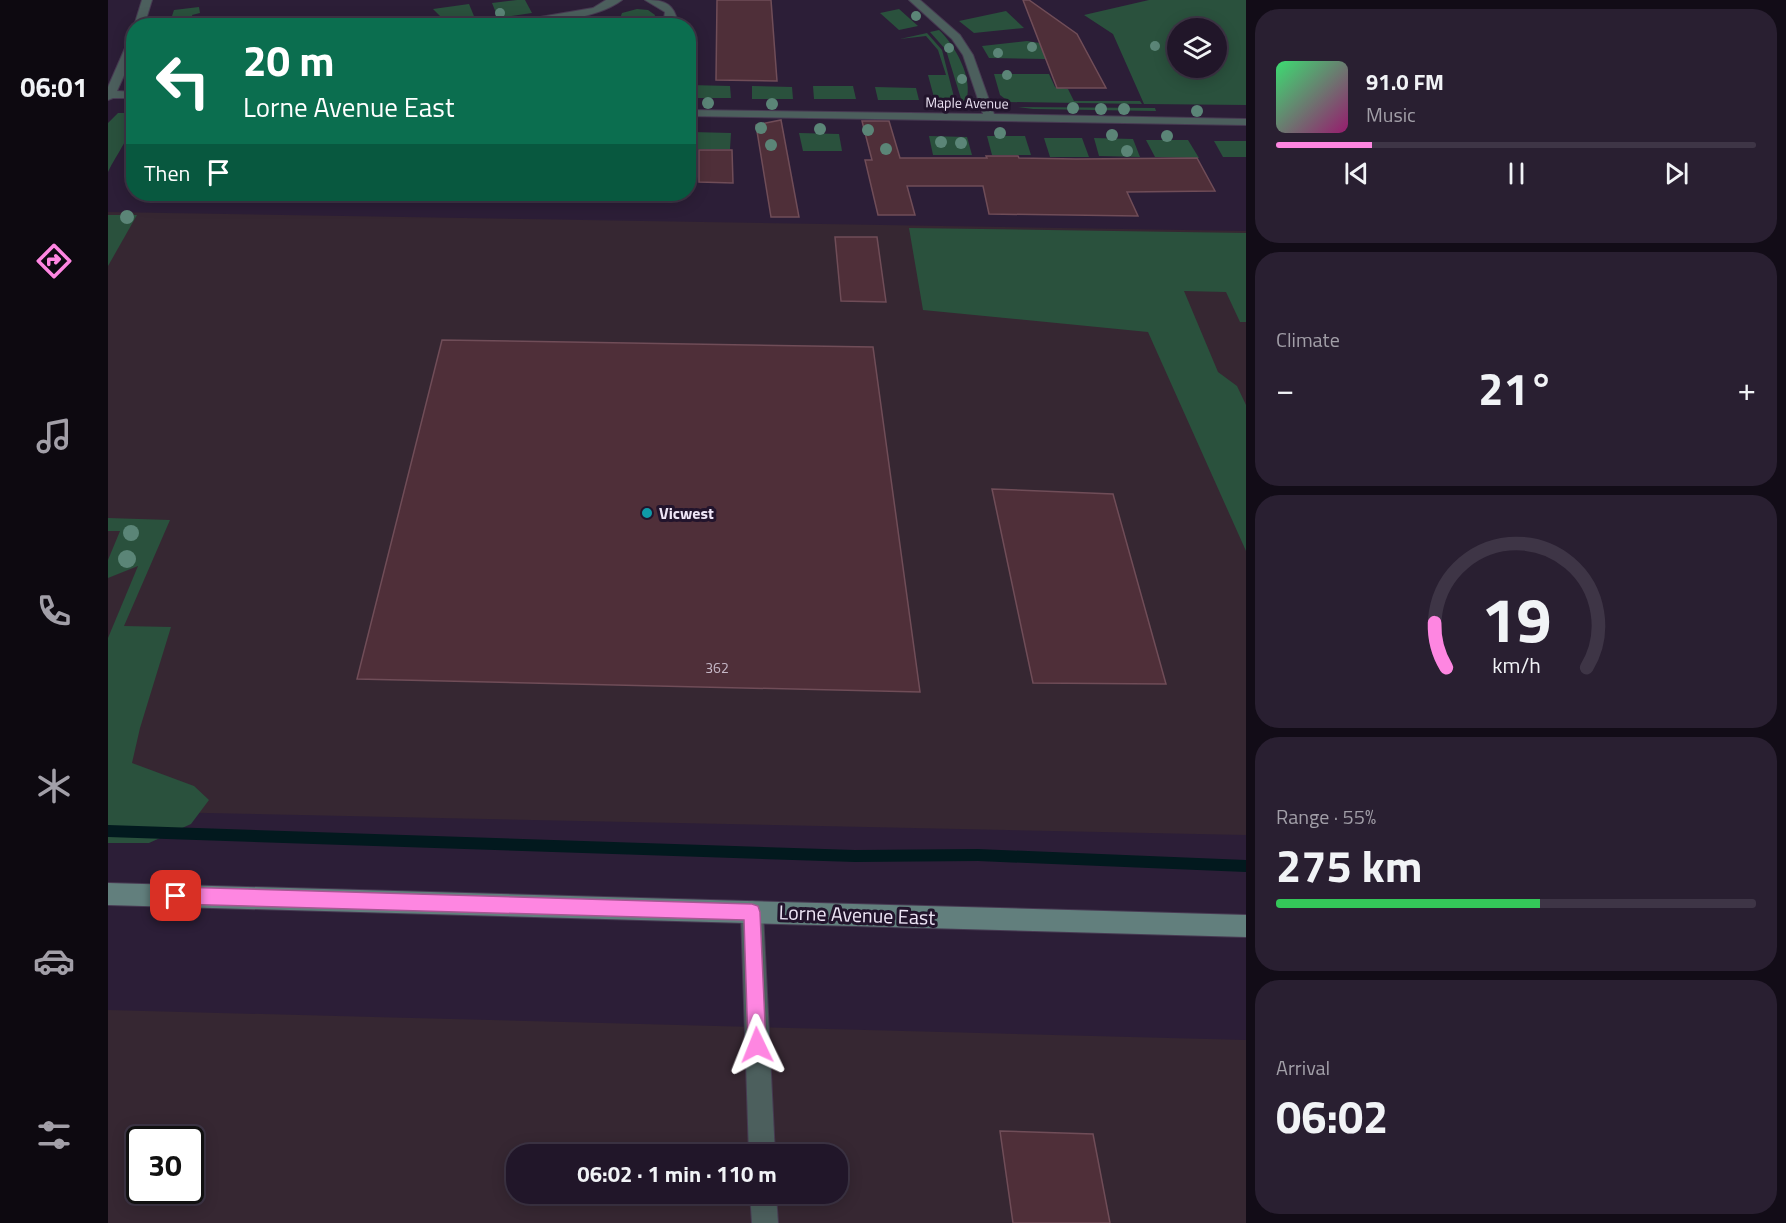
<!DOCTYPE html>
<meta charset="utf-8">
<style>
body{margin:0;font-family:"Titillium Web",sans-serif;background:#291f31;color:#f1f3f6;height:100vh;display:flex;flex-direction:column;font-size:22px;white-space:nowrap}
*{box-sizing:border-box;margin:0}
p{font-size:20px;color:#a29fa8}
.icon{flex:none;width:33px;height:33px;fill:none;stroke:currentColor;stroke-width:2;stroke-linecap:round;stroke-linejoin:round}
.map{position:relative;flex:1;overflow:hidden}
.drawer{display:flex;flex-direction:column;gap:9px;padding:9px;background:#120c17;width:540px}
.drawer>*{flex:none}
.guide{position:absolute;left:18px;top:18px;width:570px;height:183px;border-radius:24px;box-shadow:0 3px 15px #0003,0 0 0 2px #3e3546;background:#0b6e4f;color:#fff;overflow:hidden}
.controls{position:absolute;left:1059px;top:18px;display:grid;gap:12px}
.controls a{display:grid;place-items:center;width:60px;height:60px;border-radius:50%;background:#211629;box-shadow:0 3px 15px #0003,0 0 0 2px #3e3546;font-size:30px}
.speed{position:absolute;left:18px;top:1126px;display:flex;gap:12px;font-size:30px;font-weight:700;text-align:center}
.speed>*{display:grid;place-content:center;width:78px;height:78px;border-radius:50%;background:#211629;box-shadow:0 3px 15px #0003,0 0 0 2px #3e3546;line-height:1}
.speed .limit{border:3px solid #111;border-radius:9px;background:#fff;color:#111}
.pin{position:absolute;display:grid;place-items:center;width:51px;height:51px;color:#fff;margin:-26px;border-radius:12px;box-shadow:0 3px 9px #0006}
.me{position:absolute;width:66px;margin:-33px;rotate:358deg;stroke-linejoin:round;filter:drop-shadow(0 0 4px #0008)}
.turn{display:flex;align-items:center;gap:21px;height:126px;padding:0 18px;font-size:27px}
.turn .icon{width:78px;height:78px;stroke-width:2.5}
.turn b{display:block;font-size:42px;line-height:51px}
.then{display:flex;align-items:center;height:57px;padding:0 18px;background:#0003;gap:12px;font-size:22px}
.big{font-size:45px;font-weight:700;line-height:1.1}
.drawer .tile{flex:1;display:flex;flex-direction:column;justify-content:center;gap:9px;min-width:0;padding:0 21px;border-radius:24px;background:#291f31}
.drawer .dial{align-items:center;gap:0}
.dial svg{height:156px;overflow:visible;fill:none;stroke:#3e3546;stroke-width:7;stroke-linecap:round;text-anchor:middle}
.dial text{fill:#f1f3f6;stroke:none}
.song{display:flex;align-items:center;gap:18px}
.cover{width:72px;height:72px;border-radius:9px;background:linear-gradient(135deg,hsl(140 70% 55%),hsl(320 70% 35%))}
.played{height:6px;border-radius:3px;background:linear-gradient(90deg,#fe86e1 20%,#3e3546 20%)}
.keys{display:flex;justify-content:space-around;direction:ltr}
.heat{display:flex;justify-content:space-between;align-items:center;font-size:33px;direction:ltr}
.charge{height:9px;border-radius:4px;background:linear-gradient(90deg,#34c759 55%,#3e3546 0)}
.trip{position:absolute;left:398px;top:1144px;width:342px;height:60px;border-radius:24px;background:#211629;box-shadow:0 3px 15px #0003,0 0 0 2px #3e3546;font-weight:700;line-height:60px;text-align:center}
main{display:flex;flex:1;min-height:0}
.menu{display:flex;flex-direction:column;width:108px;justify-content:space-around;align-items:center;background:#0d0910;color:#a29fa8}
.menu .icon{width:42px;height:42px}
.menu .current{color:#fe86e1}
.menu b{font-size:27px;color:#f1f3f6}
.map>svg:first-child{display:block}
.industrial{fill:#362732;fill-rule:evenodd}
.green{fill:#2a513d;fill-rule:evenodd}
.lines{fill:none;stroke-linecap:round;stroke-linejoin:round}
.stream{fill:#02191e;fill-rule:evenodd}
.building{fill:#4f2f39;stroke:#704d58;stroke-width:1.5}
.street-casing{stroke:#473a52;stroke-width:2}
.secondary-casing{stroke:#473a52;stroke-width:2}
.street{fill:#4c5f5d;fill-rule:evenodd}
.secondary{fill:#627f7d;fill-rule:evenodd}
.tree{fill:#5b8577}
.route{fill:#fe86e1;stroke:#a55792;stroke-width:1.5}
.culture-dot{fill:#0f9aa8;stroke:#22142c;stroke-width:2}
.labels{text-anchor:middle;stroke-width:6;stroke-linejoin:round;paint-order:stroke}
.far-street-label{font-size:14px;fill:#eee5f6;stroke:#22142c}
.number-label{font-size:14px;fill:#c6b8c7}
.poi-label{font-size:16px;font-weight:bold;fill:#eee5f6;stroke:#22142c;text-anchor:start}
.near-street-label{font-size:20px;fill:#eee5f6;stroke:#22142c}
</style>
<main>
<nav class="menu">
<b>06:01</b>
<svg class="icon current" aria-label="directions" viewBox="0 0 24 24"><path d="M12 3l9 9-9 9-9-9zM9 14v-3h6M13 9l2 2-2 2"/></svg>
<svg class="icon" aria-label="music" viewBox="0 0 24 24"><path d="M9 18V5l10-2v13"/><circle cx="6" cy="18" r="3"/><circle cx="16" cy="16" r="3"/></svg>
<svg class="icon" aria-label="phone" viewBox="0 0 24 24"><path d="M5 4h4l2 5-3 2q2 4 5 5l2-3 5 2v4C11 20 4 13 5 4z"/></svg>
<svg class="icon" aria-label="climate" viewBox="0 0 24 24"><path d="M12 3v18M4 7l16 10M4 17L20 7"/></svg>
<svg class="icon" aria-label="car" viewBox="0 0 24 24"><path d="M5 17H2v-5l4-1 3-4h7l3 4 3 1v5h-3M9 17h6M6 11h13"/><circle cx="7" cy="17" r="2"/><circle cx="17" cy="17" r="2"/></svg>
<svg class="icon" aria-label="filters" viewBox="0 0 24 24"><path d="M4 7h16M4 17h16"/><circle cx="9" cy="7" r="2"/><circle cx="15" cy="17" r="2"/></svg>
</nav>
<div class="map">
<svg width="1138" height="1223" viewBox="0 0 1138 1223">
<rect width="100%" height="100%" fill="#2c1e37"/>
<g class="industrial">
<path d="M 0,212 L 1138,231 L 1138,835 L 0,811 Z"/>
<path d="M 0,1010 L 1138,1040 L 1138,1223 L 0,1223 ZM 32,1140 L 82,1140 L 82,1191 L 32,1191 ZM 408,1155 L 729,1155 L 729,1194 L 408,1194 Z"/>
</g>
<g class="green">
<path d="M 409,0 L 417,0 L 424,13 L 390,18 L 384,3 Z"/>
<path d="M 1041,0 L 1138,0 L 1138,105 L 1036,104 L 1005,34 L 976,15 ZM 1070,28 L 1108,28 L 1108,68 L 1070,68 Z"/>
<path d="M 361,4 L 368,21 L 340,24 L 325,9 Z"/>
<path d="M 91,7 L 92,13 L 84,15 L 86,25 L 61,25 L 66,10 Z"/>
<path d="M 529,9 L 540,10 L 547,15 L 546,21 C 535,27 522,28 511,21 L 514,13 Z"/>
<path d="M 791,9 L 810,26 L 791,30 L 772,13 Z"/>
<path d="M 898,11 L 916,28 L 866,33 L 851,21 Z"/>
<path d="M 831,30 C 847,45 866,79 858,101 L 854,102 L 838,50 L 822,32 Z"/>
<path d="M 819,33 L 834,50 L 847,101 L 827,101 L 820,75 L 838,75 L 830,50 L 818,36 L 792,39 Z"/>
<path d="M 919,41 L 938,44 L 937,59 L 881,58 L 874,46 Z"/>
<path d="M 886,74 L 941,74 L 947,87 L 960,89 L 966,101 L 1032,101 L 1034,104 L 901,102 L 892,95 Z"/>
<path d="M 582,85 L 622,86 L 623,98 L 581,98 Z"/>
<path d="M 644,86 L 684,87 L 685,99 L 644,99 Z"/>
<path d="M 705,86 L 745,86 L 748,99 L 706,99 Z"/>
<path d="M 767,87 L 808,88 L 811,100 L 770,100 Z"/>
<path d="M 910,107 L 1047,108 L 1048,111 L 925,109 Z"/>
<path d="M 10,113 L 25,113 C 26,133 9,153 0,172 L 0,123 Z"/>
<path d="M 584,132 L 623,133 L 622,149 L 584,149 Z"/>
<path d="M 691,133 L 731,134 L 734,151 L 695,151 Z"/>
<path d="M 821,136 L 859,137 L 864,155 L 825,155 Z"/>
<path d="M 879,136 L 917,136 L 923,155 L 884,155 Z"/>
<path d="M 936,138 L 974,138 L 981,157 L 942,157 Z"/>
<path d="M 986,138 L 1025,139 L 1032,157 L 991,156 Z"/>
<path d="M 1038,140 L 1080,140 L 1091,158 L 1047,157 Z"/>
<path d="M 1106,141 L 1138,141 L 1138,157 L 1115,157 Z"/>
<path d="M 0,215 L 29,215 L 0,266 Z"/>
<path d="M 801,228 L 1138,233 L 1138,322 L 1132,322 L 1118,292 L 1076,291 L 1110,372 L 1129,386 L 1138,405 L 1138,551 L 1040,332 L 815,310 Z"/>
<path d="M 0,518 L 62,520 L 16,626 L 63,627 L 32,728 L 24,763 L 86,786 L 101,800 L 83,824 L 41,843 L 0,843 L 0,638 L 30,566 L 0,578 L 0,560 L 12,531 L 0,531 Z"/>
</g>
<g class="lines">
<path class="stream" d="M 0,825 L 747,850 L 870,849 L 1138,860 L 1138,872 L 870,861 L 747,862 L 0,837 Z"/>
</g>
<g class="building">
<path d="M 609,0 L 663,0 L 669,81 L 608,80 Z"/>
<path d="M 915,0 L 921,0 L 969,34 L 998,88 L 949,88 Z"/>
<path d="M 673,120 L 691,217 L 663,217 L 648,125 Z"/>
<path d="M 754,121 L 781,121 L 792,158 L 879,158 L 878,156 L 910,156 L 911,158 L 968,159 L 1089,158 L 1107,191 L 1019,192 L 1030,216 L 881,214 L 875,186 L 799,186 L 807,215 L 770,215 L 757,160 L 764,160 Z"/>
<path d="M 591,150 L 624,150 L 625,183 L 591,182 Z"/>
<path d="M 727,237 L 769,237 L 778,302 L 733,301 Z"/>
<path d="M 334,340 L 765,347 L 812,692 L 249,679 Z"/>
<path d="M 884,489 L 1005,494 L 1058,684 L 925,683 Z"/>
<path d="M 892,1131 L 985,1134 L 1002,1223 L 905,1223 Z"/>
</g>
<g class="lines">
<defs>
<g id="street">
<path d="M 34,0 L 44,0 L 36,26 L 26,26 Z"/>
<path d="M 498,0 L 514,0 C 486,22 416,26 379,26 L 485,8 Z"/>
<path d="M 537,0 C 551,0 563,1 568,16 L 565,26 L 555,26 L 557,12 Z"/>
<path d="M 801,0 L 812,0 L 852,35 L 865,55 L 886,114 L 1138,119 L 1138,125 L 580,116 L 580,110 L 875,114 L 855,55 L 844,39 Z"/>
<path d="M 26,36 L 26,53 L 9,91 L 26,92 L 26,98 L 5,98 L 0,100 L 0,87 L 21,39 Z"/>
<path d="M 644,901 L 652,904 L 655,912 L 667,1155 L 641,1155 L 633,912 L 636,904 Z"/>
<path d="M 642,1194 L 668,1194 L 670,1223 L 644,1223 Z"/>
</g>
<path id="secondary" d="M 0,883 L 1138,915 L 1138,937 L 0,905 Z"/>
</defs>
<use href="#street" class="street-casing"/>
<use href="#secondary" class="secondary-casing"/>
<use href="#street" class="street"/>
<use href="#secondary" class="secondary"/>
</g>
<g class="tree">
<circle cx="392" cy="13" r="5"/>
<circle cx="808" cy="16" r="5"/>
<circle cx="1047" cy="46" r="5"/>
<circle cx="924" cy="47" r="5"/>
<circle cx="841" cy="48" r="5"/>
<circle cx="890" cy="53" r="5"/>
<circle cx="899" cy="75" r="5"/>
<circle cx="854" cy="79" r="5"/>
<circle cx="600" cy="103" r="6"/>
<circle cx="664" cy="104" r="6"/>
<circle cx="965" cy="108" r="6"/>
<circle cx="993" cy="109" r="6"/>
<circle cx="1016" cy="109" r="6"/>
<circle cx="1089" cy="111" r="6"/>
<circle cx="653" cy="128" r="6"/>
<circle cx="712" cy="129" r="6"/>
<circle cx="760" cy="130" r="6"/>
<circle cx="892" cy="133" r="6"/>
<circle cx="1004" cy="135" r="6"/>
<circle cx="1059" cy="136" r="6"/>
<circle cx="833" cy="142" r="6"/>
<circle cx="853" cy="143" r="6"/>
<circle cx="663" cy="145" r="6"/>
<circle cx="778" cy="149" r="6"/>
<circle cx="1019" cy="151" r="6"/>
<circle cx="19" cy="217" r="7"/>
<circle cx="23" cy="533" r="8"/>
<circle cx="19" cy="559" r="9"/>
</g>
<path class="route" d="M 68,887 L 644,904 L 650,906 L 652,912 L 658,1045 L 656,1051 L 649,1054 L 643,1051 L 640,1045 L 636,920 L 68,904 L 62,901 L 60,896 L 62,890 Z"/>
<circle class="culture-dot" cx="539" cy="513" r="6"/>
<g class="labels">
<g class="far-street-label">
<text transform="translate(859 103) rotate(1)" y="5">Maple Avenue</text>
</g>
<g class="number-label">
<text x="609" y="673">362</text>
</g>
<g class="poi-label">
<text x="551" y="519">Vicwest</text>
</g>
<g class="near-street-label">
<text transform="translate(749 915) rotate(2)" y="7">Lorne Avenue East</text>
</g>
</g>
</svg>
<div class="controls">
<a><svg class="icon" aria-label="layers" viewBox="0 0 24 24"><path d="M12 4l9 5-9 5-9-5zM3 14l9 5 9-5"/></svg></a>
</div>
<div class="speed"><div class="limit">30</div></div>
<div class="pin" style="left:68px;top:896px;background:#d93025"><svg class="icon" aria-label="arrive" viewBox="0 0 24 24"><path d="M6 21V4h12l-3 4 3 4H6"/></svg></div>
<svg class="me" style="left:649px;top:1045px" viewBox="-20 -20 40 40"><path d="M0-17L14 15 0 8-14 15z" fill="#fe86e1" stroke="#fff" stroke-width="4"/></svg>
<div class="trip">06:02 · 1 min · 110 m</div>
<div class="guide">
<div class="turn"><svg class="icon" aria-label="left" viewBox="0 0 24 24"><path d="M17 20v-9H6M10 6l-5 5 5 5"/></svg><div><b>20 m</b>Lorne Avenue East</div></div>
<div class="then">Then<svg class="icon" aria-label="arrive" viewBox="0 0 24 24"><path d="M6 21V4h12l-3 4 3 4H6"/></svg></div>
</div>
</div>
<section class="drawer">
<div class="tile">
<div class="song"><i class="cover"></i><div><b>91.0 FM</b><p>Music</p></div></div>
<div class="played"></div>
<div class="keys"><svg class="icon" aria-label="previous" viewBox="0 0 24 24"><path d="M18 5L8 12l10 7zM5 5v14"/></svg><svg class="icon" aria-label="pause" viewBox="0 0 24 24"><path d="M8 5v14M16 5v14"/></svg><svg class="icon" aria-label="next" viewBox="0 0 24 24"><path d="M6 5l10 7-10 7zM19 5v14"/></svg></div>
</div>
<div class="tile"><p>Climate</p>
<div class="heat"><a>−</a><b class="big">21°</b><a>+</a></div>
</div>
<div class="tile dial"><svg viewBox="0 0 100 80">
<path d="M14 69A42 42 0 1 1 86 69"/>
<path d="M14 69A42 42 0 0 1 8 46" stroke="#fe86e1"/>
<text x="50" y="56" font-size="32" font-weight="700">19</text>
<text x="50" y="72" font-size="11">km/h</text>
</svg></div>
<div class="tile"><p>Range · 55%</p><b class="big">275 km</b><div class="charge"></div></div>
<div class="tile"><p>Arrival</p><b class="big">06:02</b></div>
</section>
</main>
